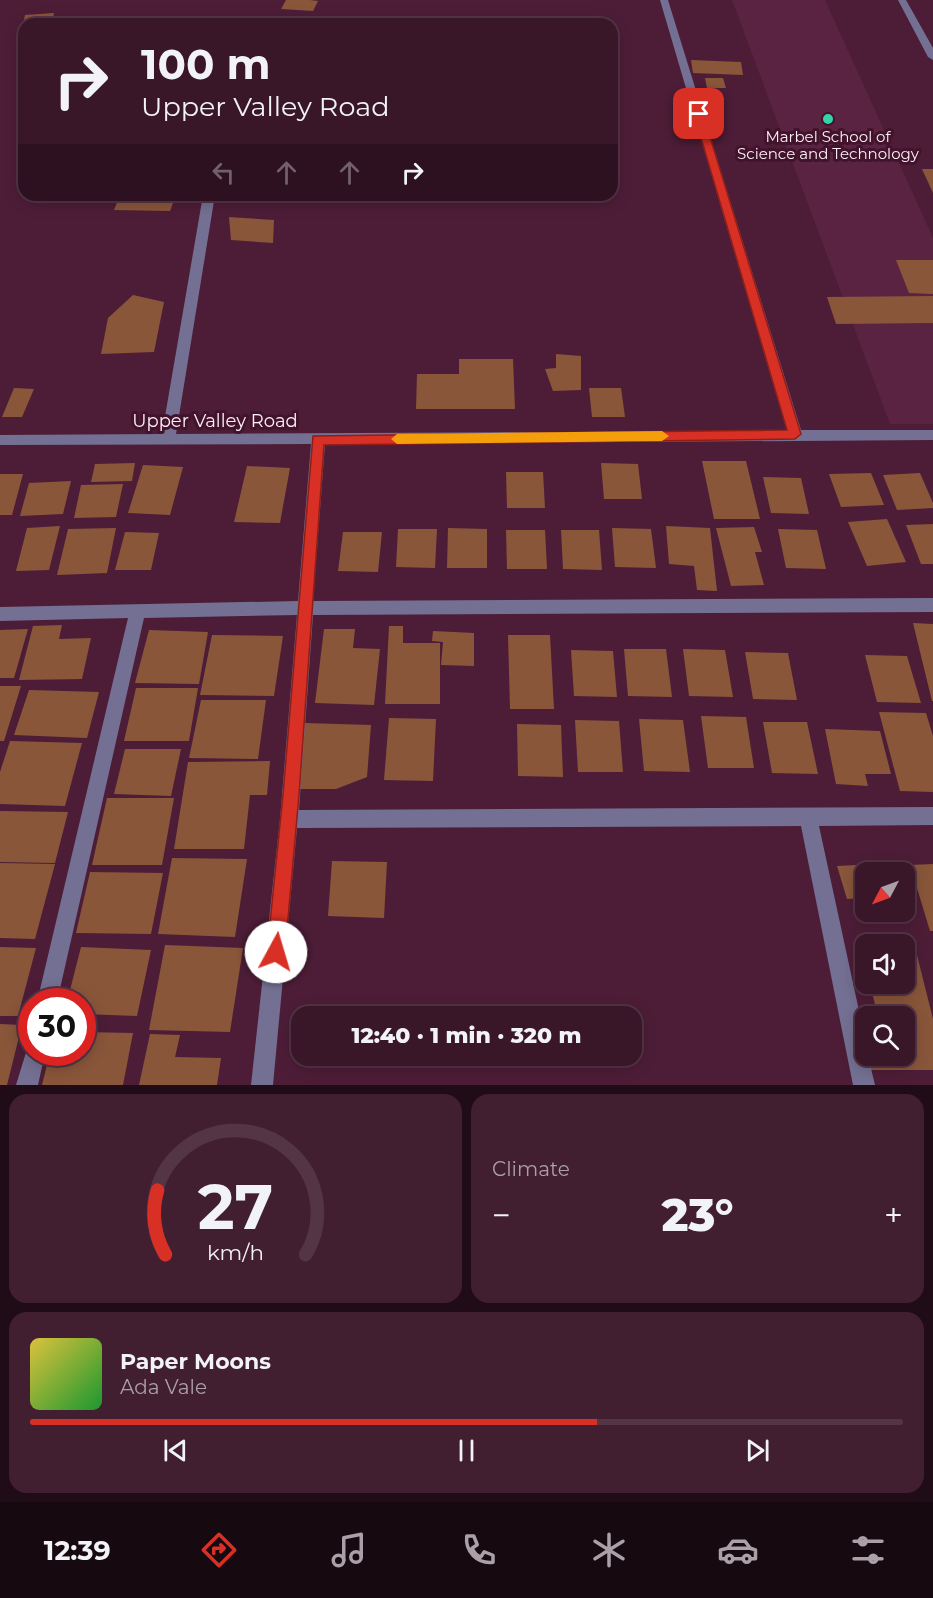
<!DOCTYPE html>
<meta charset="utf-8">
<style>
body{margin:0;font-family:Montserrat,sans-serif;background:#411f31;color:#f1f3f6;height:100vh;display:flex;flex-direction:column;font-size:22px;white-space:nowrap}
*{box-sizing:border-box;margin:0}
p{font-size:20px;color:#ab9fa8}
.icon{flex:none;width:33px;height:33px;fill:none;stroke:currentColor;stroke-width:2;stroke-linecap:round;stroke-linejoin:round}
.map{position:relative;height:1085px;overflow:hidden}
.panel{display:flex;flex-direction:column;gap:9px;padding:9px;background:#200c17;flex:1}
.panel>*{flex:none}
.banner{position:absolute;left:18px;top:18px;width:600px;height:183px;border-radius:18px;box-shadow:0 3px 15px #0003,0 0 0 2px #543546;background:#3a1629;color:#f1f3f6;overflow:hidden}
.needle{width:39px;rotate:229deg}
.tools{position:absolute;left:855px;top:862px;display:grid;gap:12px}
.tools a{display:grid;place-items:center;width:60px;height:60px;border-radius:12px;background:#3a1629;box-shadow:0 3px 15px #0003,0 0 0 2px #543546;font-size:30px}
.speed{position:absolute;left:18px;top:988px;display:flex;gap:12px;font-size:30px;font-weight:700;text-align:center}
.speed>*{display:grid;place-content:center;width:78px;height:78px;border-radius:50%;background:#3a1629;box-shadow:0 3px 15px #0003,0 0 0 2px #543546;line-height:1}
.speed .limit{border:9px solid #d22;background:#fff;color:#111}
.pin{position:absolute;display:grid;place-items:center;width:51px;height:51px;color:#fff;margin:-26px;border-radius:12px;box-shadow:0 3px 9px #0006}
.me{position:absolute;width:66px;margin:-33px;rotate:6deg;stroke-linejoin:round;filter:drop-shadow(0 0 4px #0008)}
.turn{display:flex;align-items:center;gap:21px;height:126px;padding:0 24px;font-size:27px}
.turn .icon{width:78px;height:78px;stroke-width:2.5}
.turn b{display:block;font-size:42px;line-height:51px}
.lanes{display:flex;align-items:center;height:57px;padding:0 24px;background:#0003;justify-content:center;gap:30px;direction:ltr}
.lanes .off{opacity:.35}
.big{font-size:45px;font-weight:800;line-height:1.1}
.panel .tile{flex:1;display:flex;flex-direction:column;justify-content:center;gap:9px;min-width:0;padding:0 21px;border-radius:18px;background:#411f31}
.panel .dial{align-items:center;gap:0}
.dial svg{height:156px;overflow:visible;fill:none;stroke:#543546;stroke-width:7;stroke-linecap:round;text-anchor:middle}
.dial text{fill:#f1f3f6;stroke:none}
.song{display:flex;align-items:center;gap:18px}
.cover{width:72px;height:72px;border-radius:9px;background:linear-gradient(135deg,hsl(50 70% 55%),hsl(130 70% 35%))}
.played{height:6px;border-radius:3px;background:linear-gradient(90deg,#d93025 65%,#543546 65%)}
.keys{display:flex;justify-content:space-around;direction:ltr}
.heat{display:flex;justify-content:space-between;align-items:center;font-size:33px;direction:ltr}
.panel .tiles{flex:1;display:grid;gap:9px;grid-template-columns:1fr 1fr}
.tile:last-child{grid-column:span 2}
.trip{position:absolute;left:291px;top:1006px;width:351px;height:60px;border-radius:18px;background:#3a1629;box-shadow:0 3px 15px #0003,0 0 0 2px #543546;font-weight:800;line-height:60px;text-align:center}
.dock{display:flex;height:96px;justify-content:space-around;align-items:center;background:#170910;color:#ab9fa8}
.dock .icon{width:42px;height:42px}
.dock .on{color:#d93025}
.dock b{font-size:27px;color:#f1f3f6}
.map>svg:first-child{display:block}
.built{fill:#5a2341}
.building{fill:#89563a}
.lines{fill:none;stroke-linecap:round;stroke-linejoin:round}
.street{fill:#747093;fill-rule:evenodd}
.route{fill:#d93025;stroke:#8d1f18;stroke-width:1.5}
.slow{fill:#f59e0b}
.poi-dot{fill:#34d4a8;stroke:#42132d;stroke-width:2}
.labels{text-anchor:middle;stroke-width:6;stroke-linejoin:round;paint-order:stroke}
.far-poi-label{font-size:15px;fill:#fceff5;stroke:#42132d}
.street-label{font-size:18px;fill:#fceff5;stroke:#42132d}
</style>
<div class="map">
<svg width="933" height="1085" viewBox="0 0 933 1085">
<rect width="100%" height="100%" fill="#4d1d37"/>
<path class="built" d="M 732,0 L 825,0 L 933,238 L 933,424 L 890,424 Z"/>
<g class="building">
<path d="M 286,0 L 310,0 L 318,1 L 313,11 L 281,9 Z"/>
<path d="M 54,13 L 52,24 L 24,24 L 24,46 L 18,47 L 25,15 Z"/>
<path d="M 534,16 L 555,17 L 554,24 L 533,24 Z"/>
<rect x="495" y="17" width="34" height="7"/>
<path d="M 691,60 L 741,62 L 743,75 L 693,73 Z"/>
<path d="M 705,78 L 723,78 L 726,88 L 707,88 Z"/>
<path d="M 922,169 L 933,169 L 933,193 Z"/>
<path d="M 120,195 L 176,195 L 170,211 L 114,210 Z"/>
<path d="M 229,217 L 274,220 L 273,243 L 231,240 Z"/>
<path d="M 896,260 L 933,260 L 933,294 L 909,293 Z"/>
<path d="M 133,295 L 164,302 L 154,352 L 101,354 L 108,318 Z"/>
<path d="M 933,296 L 933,323 L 836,324 L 827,297 Z"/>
<path d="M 556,354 L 581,356 L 581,390 L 553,391 L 545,369 L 556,368 Z"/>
<path d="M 459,359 L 513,359 L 515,409 L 416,409 L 417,374 L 459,374 Z"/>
<path d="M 14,388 L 34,389 L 22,417 L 2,417 Z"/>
<path d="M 589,388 L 621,388 L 625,417 L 592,417 Z"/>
<path d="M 702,461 L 746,461 L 760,519 L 714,519 Z"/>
<path d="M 135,463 L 132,481 L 91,482 L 95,464 Z"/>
<path d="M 601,463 L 638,464 L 642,499 L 604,499 Z"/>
<path d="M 143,465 L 183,467 L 170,515 L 128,513 Z"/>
<path d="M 247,466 L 290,468 L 280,523 L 234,522 Z"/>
<path d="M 506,472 L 543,472 L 545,508 L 507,508 Z"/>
<path d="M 871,473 L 884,505 L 841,507 L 829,474 Z"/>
<path d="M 920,473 L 933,503 L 933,508 L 897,510 L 883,475 Z"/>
<path d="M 0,474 L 23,474 L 12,515 L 0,515 Z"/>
<path d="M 763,477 L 801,478 L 809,514 L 771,513 Z"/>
<path d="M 71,481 L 63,514 L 20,516 L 29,483 Z"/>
<path d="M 123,484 L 116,517 L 74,518 L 81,485 Z"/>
<path d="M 887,519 L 906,562 L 867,566 L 848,522 Z"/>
<path d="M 933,524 L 933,564 L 921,564 L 906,525 Z"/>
<path d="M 60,526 L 49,570 L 16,571 L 27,528 Z"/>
<path d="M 666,526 L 710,528 L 717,591 L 697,590 L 694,566 L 669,564 Z"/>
<path d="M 754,527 L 762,552 L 755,552 L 764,585 L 731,586 L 716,528 Z"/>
<path d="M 116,528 L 107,573 L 57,575 L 68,529 Z"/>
<path d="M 448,528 L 487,529 L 487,568 L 447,568 Z"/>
<path d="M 612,528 L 651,529 L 656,568 L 615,567 Z"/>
<path d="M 398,529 L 437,529 L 435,568 L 396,567 Z"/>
<path d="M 778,529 L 817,530 L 826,569 L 786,568 Z"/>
<path d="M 506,530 L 545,530 L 547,569 L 507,569 Z"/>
<path d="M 561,530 L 599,530 L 602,570 L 563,569 Z"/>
<path d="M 125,532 L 159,533 L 151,570 L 115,570 Z"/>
<path d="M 343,532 L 382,532 L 378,572 L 338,571 Z"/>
<path d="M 913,623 L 933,624 L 933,701 L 932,701 Z"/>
<path d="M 62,625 L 59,639 L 91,638 L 82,679 L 19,680 L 33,626 Z"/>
<path d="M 389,626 L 403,626 L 403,643 L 440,643 L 440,704 L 385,704 Z"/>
<path d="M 28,629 L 14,678 L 0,678 L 0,630 Z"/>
<path d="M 324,629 L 355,629 L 353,648 L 380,649 L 374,705 L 315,703 Z"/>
<path d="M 149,630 L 208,632 L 199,684 L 135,683 Z"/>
<path d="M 433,631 L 474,633 L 474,666 L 441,665 L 443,642 L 432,641 Z"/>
<path d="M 212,635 L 283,636 L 274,696 L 200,695 Z"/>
<path d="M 508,635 L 550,635 L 554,709 L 510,709 Z"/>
<path d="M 624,649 L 666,649 L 672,697 L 628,696 Z"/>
<path d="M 683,649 L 725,650 L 733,697 L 689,696 Z"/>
<path d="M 571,650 L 613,651 L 617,697 L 574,696 Z"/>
<path d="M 745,652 L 788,653 L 797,700 L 753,699 Z"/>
<path d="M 865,655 L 907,656 L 921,703 L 877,702 Z"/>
<path d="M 0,686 L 21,686 L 4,741 L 0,741 Z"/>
<path d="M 136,688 L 198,688 L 189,741 L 124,741 Z"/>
<path d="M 29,690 L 99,692 L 87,738 L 14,735 Z"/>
<path d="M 201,700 L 266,700 L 258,759 L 189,758 Z"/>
<path d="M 879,712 L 926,713 L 933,736 L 933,792 L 900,791 Z"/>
<path d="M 701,716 L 746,717 L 754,768 L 708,768 Z"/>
<path d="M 389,718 L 436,719 L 433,781 L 384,780 Z"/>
<path d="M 639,719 L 683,720 L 690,772 L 644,771 Z"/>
<path d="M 575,720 L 619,721 L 623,772 L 578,772 Z"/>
<path d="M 763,722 L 807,722 L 818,774 L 772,773 Z"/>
<path d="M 305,723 L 371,725 L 367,777 L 336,789 L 296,789 Z"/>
<path d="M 517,724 L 561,725 L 563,777 L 518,776 Z"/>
<path d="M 825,729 L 880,731 L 891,774 L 865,774 L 868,786 L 836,784 Z"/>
<path d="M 10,741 L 82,743 L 65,806 L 0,804 L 0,772 Z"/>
<path d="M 125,749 L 181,749 L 171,796 L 114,794 Z"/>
<path d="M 270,761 L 267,795 L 250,795 L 244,849 L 174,849 L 188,762 Z"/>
<path d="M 107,798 L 174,798 L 162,865 L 92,865 Z"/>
<path d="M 0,811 L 68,812 L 55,863 L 0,862 Z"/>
<path d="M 172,858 L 247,859 L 235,937 L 158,934 Z"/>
<path d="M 332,861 L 387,862 L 384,918 L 328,916 Z"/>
<path d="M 0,863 L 55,864 L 35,939 L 0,938 Z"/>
<path d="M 896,863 L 899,873 L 866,873 L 866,912 L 861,898 L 847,899 L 837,866 Z"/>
<path d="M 933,864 L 933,931 L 930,931 L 910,865 Z"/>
<path d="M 90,872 L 163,873 L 151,934 L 76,933 Z"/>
<path d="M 905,894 L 913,920 L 868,922 L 865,912 L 904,912 Z"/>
<path d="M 165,945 L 243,948 L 230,1032 L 149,1030 Z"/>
<path d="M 0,947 L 36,948 L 18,1016 L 0,1016 Z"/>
<path d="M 81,947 L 151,950 L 137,1016 L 82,1014 L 82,1002 L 67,1002 Z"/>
<path d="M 904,947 L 915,947 L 933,1019 L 933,1070 L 865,1070 L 855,1024 L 866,1024 L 866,1056 L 904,1056 L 904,1017 L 878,1017 L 870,984 L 904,984 Z"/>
<path d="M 0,1024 L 22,1025 L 7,1085 L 0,1085 Z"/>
<path d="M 82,1032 L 133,1033 L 123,1085 L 42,1085 L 50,1053 L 82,1053 Z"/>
<path d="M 150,1034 L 180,1035 L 175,1057 L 221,1058 L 217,1085 L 139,1085 Z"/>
</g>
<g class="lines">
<g class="street">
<path d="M 660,0 L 668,0 L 801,430 L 933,430 L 933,440 L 325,444 L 313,601 L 933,598 L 933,612 L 313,615 L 299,810 L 933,807 L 933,825 L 819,826 L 866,1043 L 866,1056 L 868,1056 L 875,1085 L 853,1085 L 801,826 L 297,828 L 273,1085 L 251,1085 L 280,819 L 297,615 L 144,618 L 57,1002 L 37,1002 L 128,618 L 0,621 L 0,607 L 298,601 L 311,444 L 0,445 L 0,435 L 162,434 L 203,195 L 215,195 L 176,434 L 787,431 Z"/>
<path d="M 898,0 L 906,0 L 933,48 L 933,60 L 928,57 Z"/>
<path d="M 32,1044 L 32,1053 L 45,1053 L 38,1085 L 16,1085 L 28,1046 Z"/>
</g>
</g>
<path class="route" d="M 695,112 L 703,114 L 801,434 L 795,439 L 324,445 L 299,795 L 285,952 L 282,958 L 276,961 L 270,958 L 267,952 L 283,795 L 313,436 L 787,430 L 694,114 Z"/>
<path class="slow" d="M 662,431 L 669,436 L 662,441 L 397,444 L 391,439 L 397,434 Z"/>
<circle class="poi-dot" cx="828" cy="119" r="6"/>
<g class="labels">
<g class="far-poi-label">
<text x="828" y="142">Marbel School of<tspan x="828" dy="17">Science and Technology</tspan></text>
</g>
<g class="street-label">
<text x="215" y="427">Upper Valley Road</text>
</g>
</g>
</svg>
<div class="tools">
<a><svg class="needle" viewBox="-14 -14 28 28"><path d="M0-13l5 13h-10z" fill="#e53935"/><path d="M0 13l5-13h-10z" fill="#ab9fa8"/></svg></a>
<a><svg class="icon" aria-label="sound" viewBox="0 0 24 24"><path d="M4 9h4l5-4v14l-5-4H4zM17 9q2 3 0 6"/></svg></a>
<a><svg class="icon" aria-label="search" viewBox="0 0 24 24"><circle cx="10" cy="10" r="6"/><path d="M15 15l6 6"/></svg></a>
</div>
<div class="speed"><div class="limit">30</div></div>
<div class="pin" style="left:699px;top:114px;background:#d93025"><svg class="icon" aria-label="arrive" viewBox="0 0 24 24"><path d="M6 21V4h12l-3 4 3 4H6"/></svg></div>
<svg class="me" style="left:276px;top:952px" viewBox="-20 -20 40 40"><circle r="19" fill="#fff"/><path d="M0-13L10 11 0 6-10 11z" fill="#d93025"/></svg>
<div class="trip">12:40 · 1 min · 320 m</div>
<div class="banner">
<div class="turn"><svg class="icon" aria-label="right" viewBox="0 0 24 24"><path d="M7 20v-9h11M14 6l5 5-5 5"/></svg><div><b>100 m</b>Upper Valley Road</div></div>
<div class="lanes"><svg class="icon off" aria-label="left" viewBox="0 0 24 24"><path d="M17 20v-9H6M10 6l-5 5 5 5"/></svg><svg class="icon off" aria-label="ahead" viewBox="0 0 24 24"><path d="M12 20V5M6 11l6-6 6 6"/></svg><svg class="icon off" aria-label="ahead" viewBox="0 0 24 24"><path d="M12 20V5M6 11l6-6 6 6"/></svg><svg class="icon" aria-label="right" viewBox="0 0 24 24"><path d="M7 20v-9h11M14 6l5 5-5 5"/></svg></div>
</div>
</div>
<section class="panel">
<div class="tiles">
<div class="tile dial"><svg viewBox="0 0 100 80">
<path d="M14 69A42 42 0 1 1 86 69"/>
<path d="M14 69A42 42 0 0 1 10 36" stroke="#d93025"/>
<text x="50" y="56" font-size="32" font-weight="700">27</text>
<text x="50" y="72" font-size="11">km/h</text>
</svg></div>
<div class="tile"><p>Climate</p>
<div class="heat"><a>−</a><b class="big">23°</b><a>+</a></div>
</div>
<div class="tile">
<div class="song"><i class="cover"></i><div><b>Paper Moons</b><p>Ada Vale</p></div></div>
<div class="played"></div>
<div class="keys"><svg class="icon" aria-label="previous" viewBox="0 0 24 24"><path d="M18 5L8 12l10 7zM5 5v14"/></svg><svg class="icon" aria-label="pause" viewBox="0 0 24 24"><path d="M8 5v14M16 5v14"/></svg><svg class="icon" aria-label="next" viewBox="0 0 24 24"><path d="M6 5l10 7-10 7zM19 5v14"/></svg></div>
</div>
</div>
</section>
<nav class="dock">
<b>12:39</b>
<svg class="icon on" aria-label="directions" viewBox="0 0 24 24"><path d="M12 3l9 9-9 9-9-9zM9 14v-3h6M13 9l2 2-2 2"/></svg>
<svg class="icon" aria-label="music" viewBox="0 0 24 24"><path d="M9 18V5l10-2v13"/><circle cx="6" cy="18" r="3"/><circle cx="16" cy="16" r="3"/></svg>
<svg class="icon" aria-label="phone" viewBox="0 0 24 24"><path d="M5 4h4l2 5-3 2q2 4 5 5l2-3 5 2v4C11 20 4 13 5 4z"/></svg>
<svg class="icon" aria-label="climate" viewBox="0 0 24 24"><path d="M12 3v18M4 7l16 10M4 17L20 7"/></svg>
<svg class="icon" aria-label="car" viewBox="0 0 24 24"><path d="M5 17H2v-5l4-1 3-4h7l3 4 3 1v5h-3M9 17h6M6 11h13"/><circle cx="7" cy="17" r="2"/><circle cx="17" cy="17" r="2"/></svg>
<svg class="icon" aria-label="filters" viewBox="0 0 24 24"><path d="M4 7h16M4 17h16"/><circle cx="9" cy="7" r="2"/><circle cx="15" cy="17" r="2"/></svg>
</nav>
